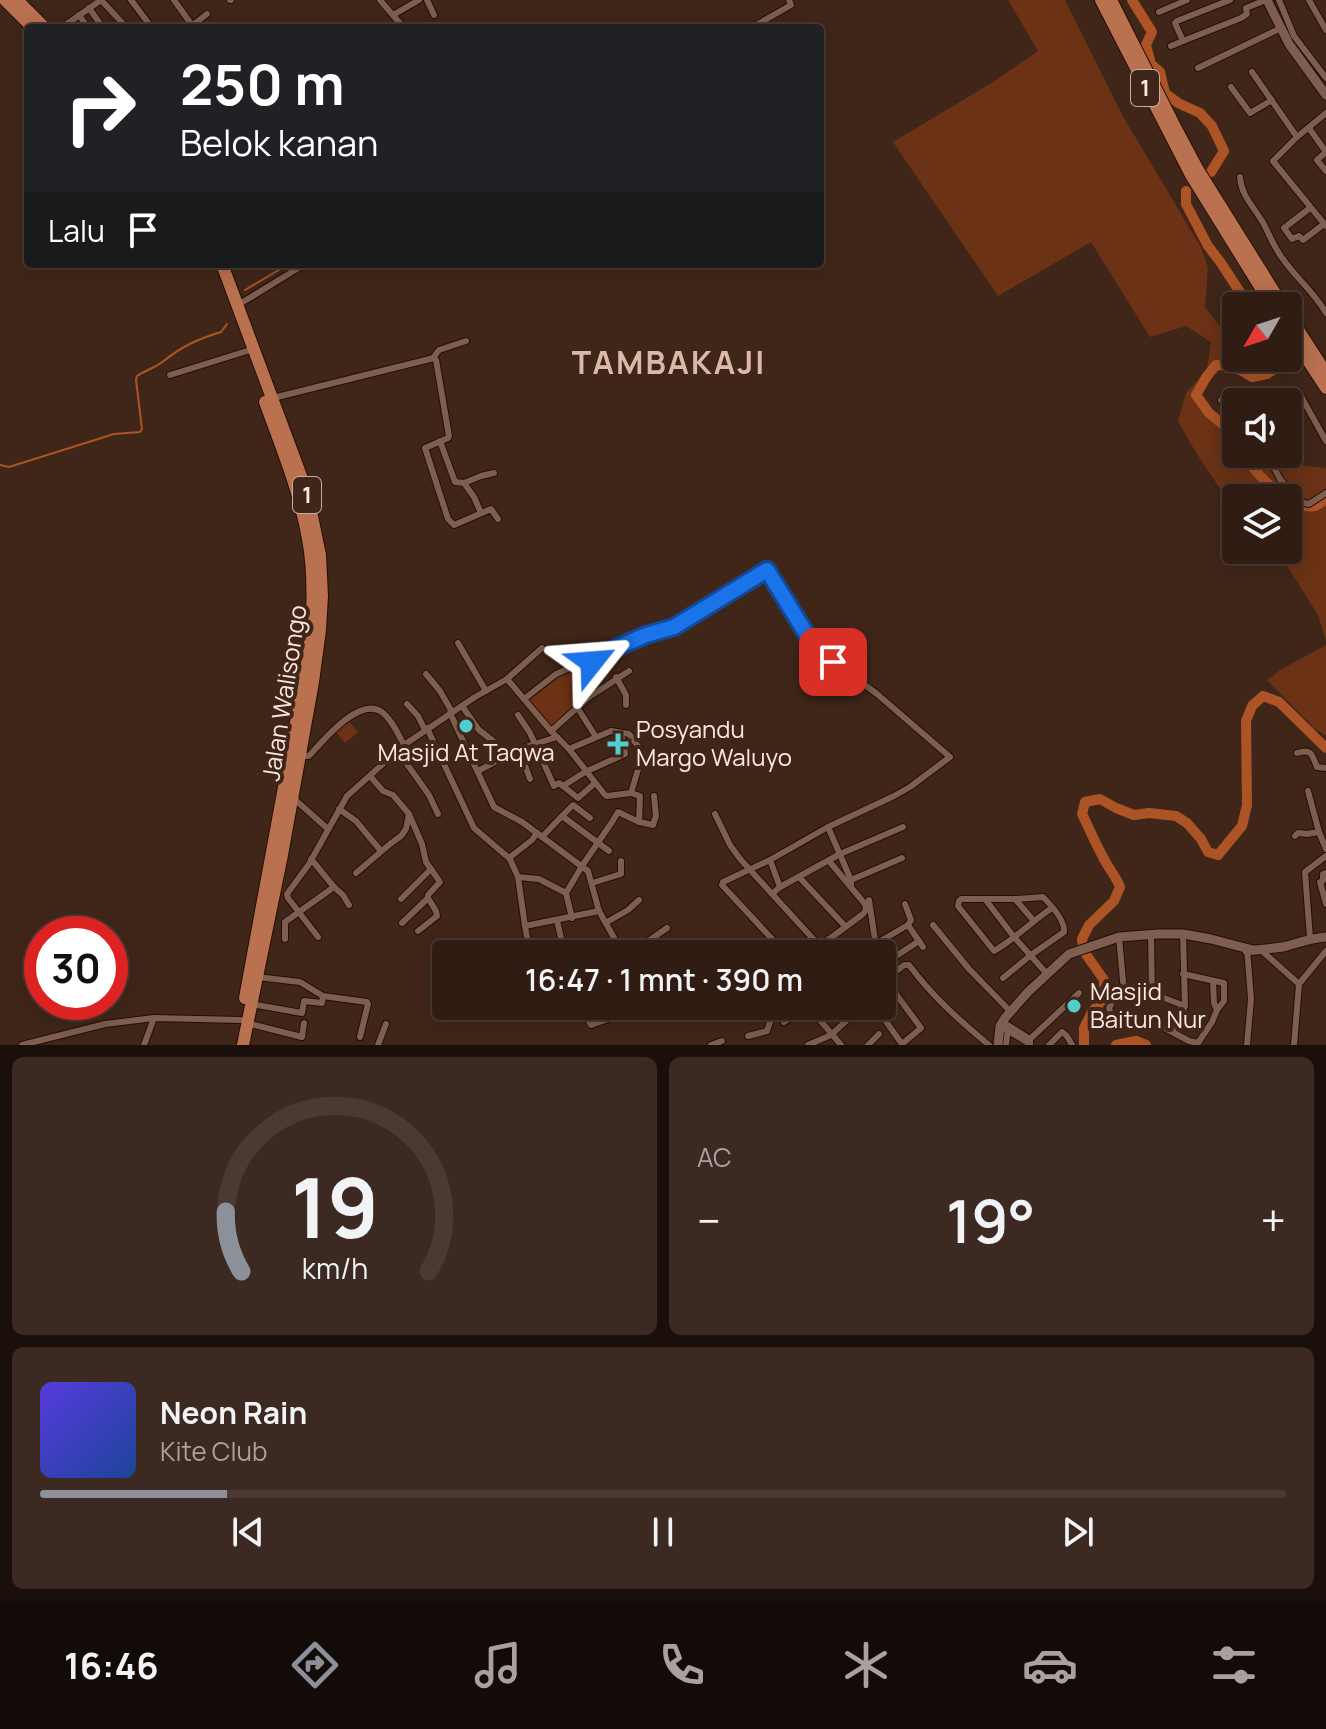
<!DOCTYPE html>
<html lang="id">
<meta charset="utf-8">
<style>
body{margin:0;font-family:Manrope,sans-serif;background:#3c2921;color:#f1f3f6;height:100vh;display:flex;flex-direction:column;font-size:30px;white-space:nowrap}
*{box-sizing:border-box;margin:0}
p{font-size:26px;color:#a8a1a0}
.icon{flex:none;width:44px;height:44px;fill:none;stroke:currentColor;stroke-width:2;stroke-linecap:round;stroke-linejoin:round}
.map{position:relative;height:1045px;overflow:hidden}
.sheet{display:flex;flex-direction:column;gap:12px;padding:12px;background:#1a0f0a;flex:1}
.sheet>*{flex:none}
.banner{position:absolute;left:24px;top:24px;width:800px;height:244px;border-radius:8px;box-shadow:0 4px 20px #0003,0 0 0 2px #4b3a33;background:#202124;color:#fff;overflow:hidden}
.needle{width:52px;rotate:231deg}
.controls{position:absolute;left:1222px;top:292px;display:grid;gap:16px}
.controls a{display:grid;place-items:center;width:80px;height:80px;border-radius:8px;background:#301c13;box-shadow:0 4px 20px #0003,0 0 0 2px #4b3a33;font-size:40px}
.speed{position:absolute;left:24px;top:916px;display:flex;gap:16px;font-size:40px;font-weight:700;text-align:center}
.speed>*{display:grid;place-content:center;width:104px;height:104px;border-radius:50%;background:#301c13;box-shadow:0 4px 20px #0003,0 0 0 2px #4b3a33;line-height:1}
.speed .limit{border:12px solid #d22;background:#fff;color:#111}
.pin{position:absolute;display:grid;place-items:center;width:68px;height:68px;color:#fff;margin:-34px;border-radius:16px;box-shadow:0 4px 12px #0006}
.me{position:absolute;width:88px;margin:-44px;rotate:62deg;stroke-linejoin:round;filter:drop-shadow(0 0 6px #0008)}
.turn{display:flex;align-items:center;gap:28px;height:168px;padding:0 24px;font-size:36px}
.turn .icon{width:104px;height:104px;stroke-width:2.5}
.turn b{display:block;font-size:56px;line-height:68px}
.then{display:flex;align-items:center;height:76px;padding:0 24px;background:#0003;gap:16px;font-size:30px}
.big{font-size:60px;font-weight:600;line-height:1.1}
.sheet .widget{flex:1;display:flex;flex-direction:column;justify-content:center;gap:12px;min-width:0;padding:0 28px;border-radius:12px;background:#3c2921}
.sheet .dial{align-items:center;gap:0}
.dial svg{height:208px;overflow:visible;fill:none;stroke:#4b3a33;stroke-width:7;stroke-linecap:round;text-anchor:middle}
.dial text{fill:#f1f3f6;stroke:none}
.song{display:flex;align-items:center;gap:24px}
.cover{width:96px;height:96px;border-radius:12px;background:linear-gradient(135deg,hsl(250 70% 55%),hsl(220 70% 35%))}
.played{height:8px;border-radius:4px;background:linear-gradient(90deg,#8c9099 15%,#4b3a33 15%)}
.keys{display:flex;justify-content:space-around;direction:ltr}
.heat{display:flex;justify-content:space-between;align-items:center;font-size:44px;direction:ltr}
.sheet .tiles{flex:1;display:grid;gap:12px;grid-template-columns:1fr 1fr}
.widget:last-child{grid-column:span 2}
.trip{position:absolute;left:432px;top:940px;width:464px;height:80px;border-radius:8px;background:#301c13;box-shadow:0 4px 20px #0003,0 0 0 2px #4b3a33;font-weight:600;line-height:80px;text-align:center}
.tab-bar{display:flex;height:128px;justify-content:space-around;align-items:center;background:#130b08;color:#a8a1a0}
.tab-bar .icon{width:56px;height:56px}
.tab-bar .current{color:#8c9099}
.tab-bar b{font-size:36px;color:#f1f3f6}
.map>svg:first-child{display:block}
.green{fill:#6b3215}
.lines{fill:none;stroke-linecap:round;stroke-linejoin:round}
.stream{stroke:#ac5425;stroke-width:2}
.river{stroke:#ac5425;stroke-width:10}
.street-casing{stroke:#260e03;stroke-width:8}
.secondary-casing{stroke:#260e03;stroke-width:11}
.highway-casing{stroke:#260e03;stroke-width:14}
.street{stroke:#7d5e50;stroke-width:6}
.secondary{stroke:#7d5e50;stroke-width:9}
.highway{stroke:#b9714f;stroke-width:12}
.route-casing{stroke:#114b97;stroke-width:20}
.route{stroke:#1a73e8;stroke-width:14}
.poi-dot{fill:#52cdcd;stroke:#402619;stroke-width:3}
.labels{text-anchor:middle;stroke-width:8;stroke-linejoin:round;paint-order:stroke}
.shield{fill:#402619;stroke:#c3aea4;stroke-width:2}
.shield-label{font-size:22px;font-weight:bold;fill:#fbe8e0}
.street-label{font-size:24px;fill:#fbe8e0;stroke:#402619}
.poi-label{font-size:24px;fill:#fbe8e0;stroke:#402619;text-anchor:start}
.district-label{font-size:32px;font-weight:bold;letter-spacing:2px;fill:#dbb8a8;stroke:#402619}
</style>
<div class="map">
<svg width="1326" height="1045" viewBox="0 0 1326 1045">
<rect width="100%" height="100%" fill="#402619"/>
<g class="green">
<path d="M 1008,0 L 1065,0 L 1121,113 L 1202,249 L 1208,268 L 1205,307 L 1229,338 L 1236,337 L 1236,358 L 1257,358 C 1238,360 1219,361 1208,380 C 1206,385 1200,391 1200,397 C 1201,418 1236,430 1236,454 L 1242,454 L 1246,459 L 1274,470 L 1298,465 L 1326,468 L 1326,641 L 1318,615 L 1289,569 L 1272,550 L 1288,550 L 1288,498 L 1236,498 L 1236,508 C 1213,481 1195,452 1178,421 L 1186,393 L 1207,370 L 1211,342 L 1186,326 L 1150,337 L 1091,242 L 998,296 L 893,142 L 993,82 L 1038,51 Z"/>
<path d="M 1326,645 L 1326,736 L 1315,729 L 1267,680 L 1280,670 Z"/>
<path d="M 582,667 L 586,697 L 550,728 L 526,699 L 557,675 Z"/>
<path d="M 349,721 L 358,732 L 345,743 L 336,732 Z"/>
</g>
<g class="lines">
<g class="stream">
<path d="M 245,290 L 289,264"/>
<path d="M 0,465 L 9,467 L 114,434 L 140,432 L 142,429 L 136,380 L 137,376 C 146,370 157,367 165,360 C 182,346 200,338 221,332 L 227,324"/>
</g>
<g class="river">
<path d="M 1132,0 L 1152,32 L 1146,45 L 1151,64 L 1160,72 L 1165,93 L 1178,103 L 1200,113 L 1212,126 L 1224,151 L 1211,172"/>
<path d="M 1186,191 L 1186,204 L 1208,246 L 1221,263 L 1249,306"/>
<path d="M 1236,435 L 1209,413 L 1196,395 L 1207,376 L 1216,365 C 1231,365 1240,369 1252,377 L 1267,374 L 1276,368 L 1278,358"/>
<path d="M 1245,454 C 1252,473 1292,511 1315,506 C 1319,505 1322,501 1326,499"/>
<path d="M 1084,1045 L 1084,1028 L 1092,1012 L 1104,998 L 1104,980 L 1083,950 L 1082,939 L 1089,925 L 1114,901 L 1120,887 C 1116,876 1108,868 1103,857 C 1095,843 1089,828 1082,814 L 1085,802 L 1100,799 L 1116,808 L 1134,815 L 1149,813 L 1176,816 L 1187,823 L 1201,839 L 1208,852 L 1218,855 L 1242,826 L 1247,805 L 1246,721 L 1252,706 L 1263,696 L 1279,702 L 1326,748"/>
<path d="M 1116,1045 L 1136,1041 L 1146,1045"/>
</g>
<defs>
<g id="street">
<path d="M 101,0 L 127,28"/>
<path d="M 131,0 L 152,28"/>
<path d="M 174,0 L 194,28"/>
<path d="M 230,0 L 231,0"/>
<path d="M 380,0 L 404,28"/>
<path d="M 427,0 L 434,15"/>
<path d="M 1230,0 L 1177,21 L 1175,23 L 1183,41 L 1241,18 L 1247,14 L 1246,8 L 1266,0"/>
<path d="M 1279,0 L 1294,36 L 1326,78"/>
<path d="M 1309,0 L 1326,30"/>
<path d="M 89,8 L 103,28"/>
<path d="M 1159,12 L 1187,0"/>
<path d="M 79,15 L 88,28"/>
<path d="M 393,15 L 419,0"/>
<path d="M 61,28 L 101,0"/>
<path d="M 189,28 L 207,14"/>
<path d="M 751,28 L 791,5 L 789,0"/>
<path d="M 1171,46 L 1183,41"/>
<path d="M 1198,68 L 1281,28"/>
<path d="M 1252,72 L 1297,137"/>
<path d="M 1231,87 L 1250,113 L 1272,100"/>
<path d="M 1326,113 L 1297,137 L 1273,161 L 1326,226"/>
<path d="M 1309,128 L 1326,152"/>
<path d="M 1326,152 L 1317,160 L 1326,171"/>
<path d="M 1240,177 C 1241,195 1253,206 1262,221 C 1269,233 1274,248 1283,259 C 1296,278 1315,293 1326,313"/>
<path d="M 1310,208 L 1284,228 L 1292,239 L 1299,236 L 1303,240 L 1324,224"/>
<path d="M 238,305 L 305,264"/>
<path d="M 433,358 L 439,350 L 466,341"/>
<path d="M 170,375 L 247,351"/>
<path d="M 273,398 L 434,358 L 436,360 L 449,436 L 448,438 L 425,448 L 448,519 L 454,525 L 491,509 L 498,519"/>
<path d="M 1221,400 L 1236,411"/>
<path d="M 1269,402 L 1294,390 L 1298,391 L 1326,441"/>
<path d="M 1288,423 L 1293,446"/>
<path d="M 440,441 L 455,482 L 464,483 L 474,497 L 481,513"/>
<path d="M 1267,454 L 1280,479 L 1299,502 L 1309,504 L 1326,493"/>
<path d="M 464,483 L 481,476 L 494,473"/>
<path d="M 458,643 L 486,691"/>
<path d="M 583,665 L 589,697"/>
<path d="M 426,674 L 440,691 L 452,712"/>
<path d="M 616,677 L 626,695 L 626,705"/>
<path d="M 507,679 L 551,731 L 569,749 L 605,795 L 607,796 L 631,793 L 643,753 L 629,734 L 611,731 L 569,749"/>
<path d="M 524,699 L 556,674 L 572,667 L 592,662 L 618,647 L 646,635 L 674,627 L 767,570 L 812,643 L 823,654 L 877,694 L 950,757 L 910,787 L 894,796 L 828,827 L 770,860 L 723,882 L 722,885 L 786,954"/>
<path d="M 407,704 L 418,716 L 425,730"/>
<path d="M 462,706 L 479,730 L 492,740 L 505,756"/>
<path d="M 577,707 L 596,737"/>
<path d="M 450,713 L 494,807 L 522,822 L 588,871 L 599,911 L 623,954"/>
<path d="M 518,715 L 530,733 L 554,786 L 559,783 L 563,786 L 585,772 L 625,754 L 624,742 L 619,733"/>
<path d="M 427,728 L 474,828 L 510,859 L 518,877 L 525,926 L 599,911"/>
<path d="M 551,731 L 589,697 L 629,671"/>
<path d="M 519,749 L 530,779"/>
<path d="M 397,750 L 429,795 L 438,814"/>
<path d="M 1297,753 C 1312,748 1312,755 1317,767 L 1326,768"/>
<path d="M 300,756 L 309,756 C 323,741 359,696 382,712 C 392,720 398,734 404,745"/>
<path d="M 478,771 L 519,749 L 557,737"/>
<path d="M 370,776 L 383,791 L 393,795 L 409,814 L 422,844 L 426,862 L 440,882 L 428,895 L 428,898 L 402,923"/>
<path d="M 563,786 L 578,798 L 595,783"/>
<path d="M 1308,791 L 1319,832 L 1326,849"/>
<path d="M 631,793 L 640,796 L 639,822"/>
<path d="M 292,797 L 328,829"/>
<path d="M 339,809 L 356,821 L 381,851"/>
<path d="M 715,814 L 730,845 L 741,860 L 827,954"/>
<path d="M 562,816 L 573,805 L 590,818"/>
<path d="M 828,827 L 851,880 L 851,886"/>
<path d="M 1295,836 L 1298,833 L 1307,834 L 1319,832"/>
<path d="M 542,837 L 562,816 L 609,851"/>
<path d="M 509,858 L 532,840 L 537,833"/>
<path d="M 311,859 L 334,887 L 343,895 L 349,905"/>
<path d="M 770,860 L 780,887"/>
<path d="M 356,873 L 390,844 L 401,836 L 406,829 L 409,814"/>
<path d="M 1326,873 L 1323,874 L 1323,881 L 1320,882 L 1326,904"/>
<path d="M 518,877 L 539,879 L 566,893"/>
<path d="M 799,877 L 845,926"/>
<path d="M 851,880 L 902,858"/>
<path d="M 592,883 L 621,874 L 621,861"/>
<path d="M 773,893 L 780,887 L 840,854 L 903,827"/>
<path d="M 401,899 L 431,869"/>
<path d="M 985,899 L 1014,937 L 1048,975"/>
<path d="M 1015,899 L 1033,920"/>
<path d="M 869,900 L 875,940 L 896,968 L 898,970 L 904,965 L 909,965 C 932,996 960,1021 989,1045"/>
<path d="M 905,904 L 911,920 L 908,925"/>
<path d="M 572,918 L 566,893 L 582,866 L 612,822 L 618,812 L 639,822 L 653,825 L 656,816 L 654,796"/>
<path d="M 557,921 L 565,954"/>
<path d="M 607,922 L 628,910 L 639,900"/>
<path d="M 933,925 L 969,969 L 1010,1011"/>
<path d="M 525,926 L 530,954"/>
<path d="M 418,931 L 437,916 L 436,911 L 428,898"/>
<path d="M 1151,935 L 1152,996"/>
<path d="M 318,937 L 288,898 L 287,894 L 309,864 L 347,796 L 404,745 L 475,697 L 507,679 L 542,648"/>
<path d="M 1119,937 L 1124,992 L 1118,991 L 1109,1008 L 1113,1019 L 1148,1019 L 1189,1041 L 1198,1043 L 1212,1022 L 1217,1010"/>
<path d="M 1310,938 L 1305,872 L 1326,856"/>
<path d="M 285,939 L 285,922 L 334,887"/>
<path d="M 877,943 L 908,925 L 923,947"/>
<path d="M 1262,951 L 1299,984"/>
<path d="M 597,954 L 618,942"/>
<path d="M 630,954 L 667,928"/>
<path d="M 672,954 L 685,949"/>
<path d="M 809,954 L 863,914 L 866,910 L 865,904 L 829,861"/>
<path d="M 856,954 L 875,940"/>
<path d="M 865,954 L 867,954"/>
<path d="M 890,960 L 919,941"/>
<path d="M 1183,974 L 1224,983 L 1224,1001 L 1217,1010 L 1214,1003 L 1213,982"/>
<path d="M 257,977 L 300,982 L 323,996 L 367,1002 L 368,1004 L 360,1037"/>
<path d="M 1003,978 L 1031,955 L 1064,932 C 1065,920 1051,905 1043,897 L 1015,899 L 961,899 L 959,901 L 958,906 L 994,951 C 1015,939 1032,921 1052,908"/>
<path d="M 1124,992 L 1164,998 L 1185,1006"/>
<path d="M 251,1004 L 302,1013 L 304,1001 L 322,1003 L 323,996"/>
<path d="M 542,1006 L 543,1009"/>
<path d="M 581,1006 L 591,1025 L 608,1019"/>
<path d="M 808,1006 L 841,1045"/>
<path d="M 875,1006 L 902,1044 L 921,1028 L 882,975"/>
<path d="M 784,1022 L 812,1006"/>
<path d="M 247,1023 L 302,1037 L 304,1023"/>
<path d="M 1006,1024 L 1030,1039"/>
<path d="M 1000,1026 L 1030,1044"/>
<path d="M 1172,1031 L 1185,1006 L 1183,934"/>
<path d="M 748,1036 L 767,1031 L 771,1019 L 789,1006"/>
<path d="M 22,1045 L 105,1024 L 154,1018 L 241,1020"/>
<path d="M 144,1045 L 154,1018"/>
<path d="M 378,1045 L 386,1024"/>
<path d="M 711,1045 L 722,1041"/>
<path d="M 808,1045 L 831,1035 L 860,1008"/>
<path d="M 868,1045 L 879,1034"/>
<path d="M 1006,1045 L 1008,1029"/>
<path d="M 1030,1045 L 1030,1039 L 1079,993"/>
<path d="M 1049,1045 L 1062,1032 L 1067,1036 L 1072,1045"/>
<path d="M 1247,1045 L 1251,999 L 1247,948"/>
<path d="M 1294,1045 L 1299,984 L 1326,951"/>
</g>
<g id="secondary">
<path d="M 1267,0 L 1289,44 L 1326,95"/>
<path d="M 1247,951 C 1261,949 1274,949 1287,946 C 1301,942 1312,938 1326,937"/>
<path d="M 998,1045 L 1000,1026 L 1005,1018 L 1028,992 L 1069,954 L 1119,937 L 1158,934 L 1183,934 L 1211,939 L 1253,950"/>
</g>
<g id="highway">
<path d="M 5,0 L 33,28"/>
<path d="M 17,0 L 45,28"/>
<path d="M 1101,0 L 1191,175 L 1272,306"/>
<path d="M 1111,0 L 1174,125 L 1198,170 L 1283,306"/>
<path d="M 222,264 L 307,492 L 320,555 L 322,596 L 320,630 L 313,682 L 282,855 L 243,1045"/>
<path d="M 1288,314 L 1326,373"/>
<path d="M 1288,330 L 1326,388"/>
<path d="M 245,998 L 309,652 C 313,615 315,576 308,539 C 300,492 281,446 265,402"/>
</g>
</defs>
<use href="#street" class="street-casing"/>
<use href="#secondary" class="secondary-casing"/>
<use href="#highway" class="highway-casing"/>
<use href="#street" class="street"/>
<use href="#secondary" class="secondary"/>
<use href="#highway" class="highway"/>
</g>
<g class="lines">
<defs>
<path id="route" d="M 592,662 L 618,647 L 646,635 L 674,627 L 767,570 L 812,643 L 833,662"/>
</defs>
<use href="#route" class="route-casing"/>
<use href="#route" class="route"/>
</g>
<g class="poi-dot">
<circle cx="466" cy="726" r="8"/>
<path d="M614 732h8v8h8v8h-8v8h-8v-8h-8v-8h8z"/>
<circle cx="1074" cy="1006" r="8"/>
</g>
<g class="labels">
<g class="shield">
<rect x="1131" y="70" width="28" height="36" rx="6"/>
<rect x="293" y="477" width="28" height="36" rx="6"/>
</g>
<g class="shield-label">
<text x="1145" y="96">1</text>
<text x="307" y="503">1</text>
</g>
<g class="street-label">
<text transform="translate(285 693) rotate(-81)" y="8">Jalan Walisongo</text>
</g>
<g class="poi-label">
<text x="636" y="738">Posyandu<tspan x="636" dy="28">Margo Waluyo</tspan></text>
<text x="466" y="761" text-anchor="middle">Masjid At Taqwa</text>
<text x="1090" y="1000">Masjid<tspan x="1090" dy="28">Baitun Nur</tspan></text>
</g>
<g class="district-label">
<text x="669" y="374">TAMBAKAJI</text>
</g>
</g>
</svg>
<div class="controls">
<a><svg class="needle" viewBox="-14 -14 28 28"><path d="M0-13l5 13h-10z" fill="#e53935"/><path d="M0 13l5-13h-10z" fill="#a8a1a0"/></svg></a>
<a><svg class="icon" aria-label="sound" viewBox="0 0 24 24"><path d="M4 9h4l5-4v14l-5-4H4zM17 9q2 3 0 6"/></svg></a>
<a><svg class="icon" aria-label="layers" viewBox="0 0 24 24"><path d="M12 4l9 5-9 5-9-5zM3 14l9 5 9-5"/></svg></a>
</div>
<div class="speed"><div class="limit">30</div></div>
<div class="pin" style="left:833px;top:662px;background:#d93025"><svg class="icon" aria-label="arrive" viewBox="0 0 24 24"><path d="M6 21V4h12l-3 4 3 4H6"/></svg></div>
<svg class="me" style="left:592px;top:662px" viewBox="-20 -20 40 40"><path d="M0-17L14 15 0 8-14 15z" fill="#1a73e8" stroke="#fff" stroke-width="4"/></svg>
<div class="trip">16:47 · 1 mnt · 390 m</div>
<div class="banner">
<div class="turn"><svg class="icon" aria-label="right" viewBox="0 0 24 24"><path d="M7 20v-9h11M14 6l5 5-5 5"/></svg><div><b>250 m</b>Belok kanan</div></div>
<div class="then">Lalu<svg class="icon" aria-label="arrive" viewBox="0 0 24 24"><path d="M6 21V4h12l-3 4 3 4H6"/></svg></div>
</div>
</div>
<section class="sheet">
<div class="tiles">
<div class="widget dial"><svg viewBox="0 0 100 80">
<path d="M14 69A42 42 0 1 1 86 69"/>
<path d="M14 69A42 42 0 0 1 8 46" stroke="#8c9099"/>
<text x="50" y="56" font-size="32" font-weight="700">19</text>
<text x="50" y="72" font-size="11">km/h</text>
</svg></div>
<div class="widget"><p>AC</p>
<div class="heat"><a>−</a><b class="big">19°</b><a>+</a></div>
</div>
<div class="widget">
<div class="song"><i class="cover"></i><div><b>Neon Rain</b><p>Kite Club</p></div></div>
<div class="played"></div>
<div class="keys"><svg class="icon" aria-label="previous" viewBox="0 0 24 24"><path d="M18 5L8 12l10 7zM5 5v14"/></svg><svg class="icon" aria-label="pause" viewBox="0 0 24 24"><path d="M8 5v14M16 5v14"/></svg><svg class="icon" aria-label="next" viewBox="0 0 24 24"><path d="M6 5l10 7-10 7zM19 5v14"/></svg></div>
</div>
</div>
</section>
<nav class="tab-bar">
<b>16:46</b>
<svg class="icon current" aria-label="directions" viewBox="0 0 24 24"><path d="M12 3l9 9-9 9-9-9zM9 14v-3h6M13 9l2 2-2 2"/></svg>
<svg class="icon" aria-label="music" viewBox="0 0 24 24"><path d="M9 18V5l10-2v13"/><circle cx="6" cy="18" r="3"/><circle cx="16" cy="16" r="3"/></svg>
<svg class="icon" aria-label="phone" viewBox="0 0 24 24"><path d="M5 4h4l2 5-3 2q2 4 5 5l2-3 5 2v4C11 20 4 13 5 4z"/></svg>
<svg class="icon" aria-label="climate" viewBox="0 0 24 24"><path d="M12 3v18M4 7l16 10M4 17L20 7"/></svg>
<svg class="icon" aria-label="car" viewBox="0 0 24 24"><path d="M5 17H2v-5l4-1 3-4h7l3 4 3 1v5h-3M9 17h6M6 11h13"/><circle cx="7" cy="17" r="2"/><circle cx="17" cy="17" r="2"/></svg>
<svg class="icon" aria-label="filters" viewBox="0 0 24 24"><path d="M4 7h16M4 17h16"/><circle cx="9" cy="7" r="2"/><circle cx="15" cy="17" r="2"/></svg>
</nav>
